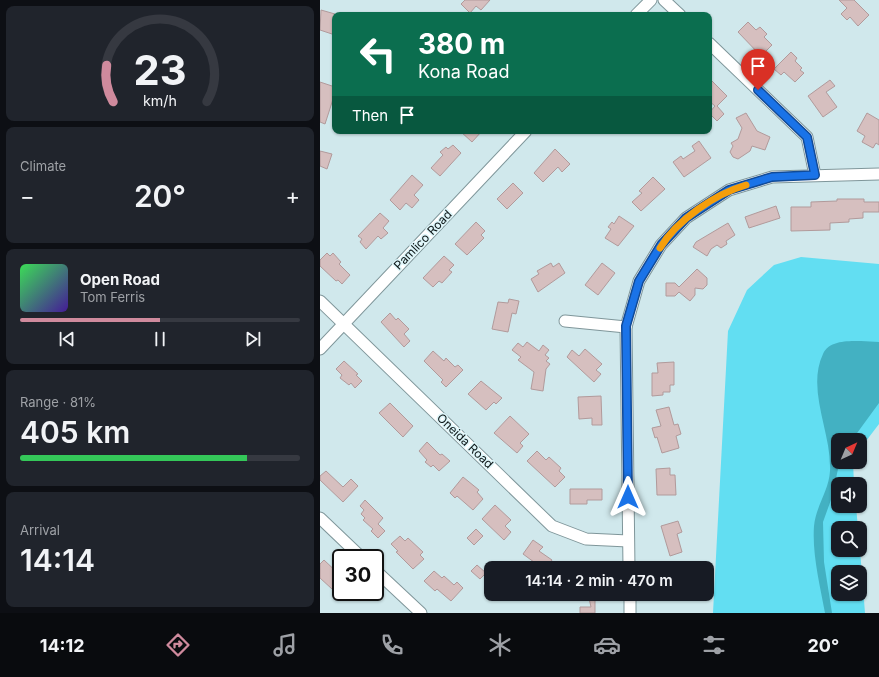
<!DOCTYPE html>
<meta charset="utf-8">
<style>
body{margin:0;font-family:Inter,sans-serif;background:#20242c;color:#f1f3f6;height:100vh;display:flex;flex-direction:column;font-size:15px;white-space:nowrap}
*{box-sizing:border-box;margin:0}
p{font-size:13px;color:#9ea1a6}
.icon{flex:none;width:22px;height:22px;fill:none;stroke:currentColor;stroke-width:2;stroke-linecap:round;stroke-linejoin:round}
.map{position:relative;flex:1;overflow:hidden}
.details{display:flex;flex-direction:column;gap:6px;padding:6px;background:#0d0f14;width:320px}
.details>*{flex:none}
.banner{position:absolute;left:12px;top:12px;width:380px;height:122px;border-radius:8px;box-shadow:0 1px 3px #0004;background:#0b6e4f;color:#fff;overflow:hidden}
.needle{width:26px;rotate:44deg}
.controls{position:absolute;left:511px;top:433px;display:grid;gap:8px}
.controls a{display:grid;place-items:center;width:36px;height:36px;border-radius:8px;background:#171b24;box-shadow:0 1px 3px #0004;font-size:20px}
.speed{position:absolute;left:12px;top:549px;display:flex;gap:8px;font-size:20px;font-weight:700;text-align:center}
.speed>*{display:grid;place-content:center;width:52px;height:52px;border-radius:50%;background:#171b24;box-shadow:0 1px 3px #0004;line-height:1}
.speed .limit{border:2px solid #111;border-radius:6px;background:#fff;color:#111}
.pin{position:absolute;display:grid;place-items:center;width:34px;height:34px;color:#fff;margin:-41px -17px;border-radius:50% 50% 50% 0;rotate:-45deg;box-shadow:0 0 4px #0007}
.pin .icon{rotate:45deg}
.me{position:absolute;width:44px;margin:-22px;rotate:0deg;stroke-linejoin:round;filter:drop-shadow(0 0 3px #0008)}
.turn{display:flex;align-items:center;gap:14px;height:84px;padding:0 20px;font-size:18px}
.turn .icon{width:52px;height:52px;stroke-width:2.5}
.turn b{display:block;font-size:28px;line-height:34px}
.then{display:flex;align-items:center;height:38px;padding:0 20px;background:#0003;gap:8px;font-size:15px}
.big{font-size:30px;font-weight:600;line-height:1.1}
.details .card{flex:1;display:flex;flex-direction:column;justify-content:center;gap:6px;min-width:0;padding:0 14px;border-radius:8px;background:#20242c}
.details .dial{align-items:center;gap:0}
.dial svg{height:104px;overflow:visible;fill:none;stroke:#363941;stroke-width:7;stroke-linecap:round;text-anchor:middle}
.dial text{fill:#f1f3f6;stroke:none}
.song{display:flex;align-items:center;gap:12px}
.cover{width:48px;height:48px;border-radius:6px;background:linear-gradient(135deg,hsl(130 70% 55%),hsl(260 70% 35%))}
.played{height:4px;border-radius:2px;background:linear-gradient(90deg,#cf8a9d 50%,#363941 50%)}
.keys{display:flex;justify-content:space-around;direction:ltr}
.heat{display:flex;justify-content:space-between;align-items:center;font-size:22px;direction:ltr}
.charge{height:6px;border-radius:3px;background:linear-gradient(90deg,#34c759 81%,#363941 0)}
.trip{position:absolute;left:164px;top:561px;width:230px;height:40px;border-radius:8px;background:#171b24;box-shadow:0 1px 3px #0004;font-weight:600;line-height:40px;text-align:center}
.menu{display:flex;height:64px;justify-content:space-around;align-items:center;background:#090b0e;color:#9ea1a6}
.menu .icon{width:28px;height:28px}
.menu .active{color:#cf8a9d}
.menu b{font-size:18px;color:#f1f3f6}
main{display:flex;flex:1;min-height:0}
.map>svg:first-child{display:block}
.green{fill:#62def2;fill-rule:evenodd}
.water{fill:#43b1c2}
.building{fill:#d6bfbf;stroke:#b19a9b}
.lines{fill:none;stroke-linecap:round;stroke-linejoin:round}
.minor-casing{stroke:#7f969a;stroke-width:13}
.minor{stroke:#fff;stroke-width:11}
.route-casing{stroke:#114b97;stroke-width:10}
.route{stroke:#1a73e8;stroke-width:7}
.slow{stroke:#f59e0b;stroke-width:7}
.labels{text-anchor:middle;stroke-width:3;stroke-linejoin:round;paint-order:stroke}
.street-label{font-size:12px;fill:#0b1415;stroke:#ddf5f9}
</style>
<main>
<section class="details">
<div class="card dial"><svg viewBox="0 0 100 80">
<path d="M14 69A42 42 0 1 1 86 69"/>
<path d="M14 69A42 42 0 0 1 9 41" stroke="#cf8a9d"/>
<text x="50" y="56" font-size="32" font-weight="700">23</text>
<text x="50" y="72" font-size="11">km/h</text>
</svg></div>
<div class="card"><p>Climate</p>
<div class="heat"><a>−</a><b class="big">20°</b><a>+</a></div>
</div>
<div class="card">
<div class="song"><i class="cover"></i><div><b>Open Road</b><p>Tom Ferris</p></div></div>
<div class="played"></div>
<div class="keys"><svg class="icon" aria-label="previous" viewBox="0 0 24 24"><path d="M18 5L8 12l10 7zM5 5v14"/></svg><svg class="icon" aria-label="pause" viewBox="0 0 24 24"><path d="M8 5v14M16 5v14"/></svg><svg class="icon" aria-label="next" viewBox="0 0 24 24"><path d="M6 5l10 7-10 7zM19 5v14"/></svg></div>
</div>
<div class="card"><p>Range · 81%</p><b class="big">405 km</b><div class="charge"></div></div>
<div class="card"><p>Arrival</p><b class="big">14:14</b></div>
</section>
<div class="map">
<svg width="559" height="613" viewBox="0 0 559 613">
<rect width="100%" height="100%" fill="#d0e8ec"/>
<path class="green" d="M 481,257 L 559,264 L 559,424 L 540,449 L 540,440 L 518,440 L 518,462 L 533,462 L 534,484 L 518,484 L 518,506 L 536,506 L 538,528 L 518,528 L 518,550 L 540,550 L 545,613 L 393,613 L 408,331 L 427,290 L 454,265 ZM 518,572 L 540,572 L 540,594 L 518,594 Z"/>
<path class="water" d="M 541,341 L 559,342 L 559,403 L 532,440 L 518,440 L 518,469 L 512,497 L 503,522 L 504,562 L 512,613 L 505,613 C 500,585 492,554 494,526 C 496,506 509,490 510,471 C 512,433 486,390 503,354 C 509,340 529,341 541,341 Z"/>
<g class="building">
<path d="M 145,0 L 170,0 L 161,10 L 156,6 L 150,13 L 141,4 Z"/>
<path d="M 519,0 L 534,0 L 549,15 L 538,26 L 530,17 L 527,20 L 521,14 L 527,8 Z"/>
<path d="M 1,10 L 15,14 L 15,35 L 0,30 Z"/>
<path d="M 428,22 L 436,30 L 440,27 L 447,34 L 444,37 L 452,45 L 441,56 L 418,32 Z"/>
<path d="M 471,52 L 477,58 L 475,61 L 482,68 L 480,70 L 484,73 L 475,82 L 464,72 L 461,75 L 454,69 Z"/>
<path d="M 389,78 L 407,96 L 397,106 L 404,114 L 397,121 L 389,113 L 395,106 L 389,101 Z"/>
<path d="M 510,80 L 515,86 L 506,92 L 517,107 L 503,117 L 488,96 Z"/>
<path d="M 0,82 L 15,87 L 15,93 L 5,124 L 0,122 Z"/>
<path d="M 426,113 L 437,131 L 450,137 L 445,150 L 432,146 L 430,151 L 418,159 L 413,157 L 410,152 L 413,146 L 411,143 L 418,139 L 422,128 L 416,118 Z"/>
<path d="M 547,113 L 559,120 L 559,145 L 556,143 L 553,148 L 542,142 L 545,136 L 537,131 Z"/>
<path d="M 140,131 L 162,131 L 152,142 Z"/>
<path d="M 379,141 L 391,158 L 364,177 L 353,162 L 361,156 L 363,159 L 375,151 L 372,146 Z"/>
<path d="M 133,145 L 141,153 L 120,176 L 111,168 L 123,155 L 120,152 L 126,147 L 128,149 Z"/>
<path d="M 235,149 L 250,164 L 242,172 L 238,167 L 223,182 L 214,173 Z"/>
<path d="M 0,151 L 12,154 L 7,169 L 0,166 Z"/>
<path d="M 92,175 L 103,185 L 94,195 L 99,200 L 92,208 L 86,203 L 80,210 L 70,200 Z"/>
<path d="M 333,177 L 345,189 L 321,211 L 312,202 L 322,193 L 319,191 Z"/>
<path d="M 193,183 L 203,193 L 187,209 L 177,199 Z"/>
<path d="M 517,199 L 544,199 L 544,202 L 559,202 L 559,212 L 543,212 L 543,218 L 529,219 L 529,222 L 510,223 L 510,230 L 471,231 L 471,207 L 491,207 L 491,202 L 517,201 Z"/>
<path d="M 456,206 L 460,218 L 429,228 L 425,217 Z"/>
<path d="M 60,213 L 69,221 L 63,228 L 68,233 L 61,239 L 58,236 L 46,249 L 40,242 L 42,239 L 38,236 Z"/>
<path d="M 299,216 L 314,226 L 298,246 L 285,238 L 291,229 L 288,227 L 292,222 L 294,224 Z"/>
<path d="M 156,222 L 165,231 L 161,235 L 164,238 L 147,255 L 135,244 Z"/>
<path d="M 408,223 L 415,235 L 406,241 L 407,244 L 401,248 L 397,245 L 391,249 L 387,256 L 373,247 L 376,242 Z"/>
<path d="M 7,253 L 10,256 L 13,253 L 21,262 L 19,264 L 30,275 L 22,284 L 18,280 L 16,281 L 0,266 L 0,260 Z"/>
<path d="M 124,256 L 134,265 L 129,270 L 132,272 L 122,283 L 119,281 L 113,287 L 103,278 Z"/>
<path d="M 231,263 L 233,267 L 239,263 L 245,273 L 218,292 L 211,279 L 219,274 L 217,271 Z"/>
<path d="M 282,263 L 295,273 L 278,295 L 265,285 Z"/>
<path d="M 377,269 L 387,278 L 387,285 L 383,289 L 375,288 L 375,295 L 370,301 L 359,292 L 355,296 L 346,296 L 346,283 L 355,283 L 359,287 Z"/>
<path d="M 189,299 L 199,301 L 196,314 L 192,313 L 188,332 L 172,329 L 178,302 L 188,303 Z"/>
<path d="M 70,313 L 76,320 L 78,318 L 89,329 L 84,334 L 90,341 L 84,347 L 61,322 Z"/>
<path d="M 207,342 L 219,351 L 223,345 L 229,350 L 225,355 L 229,358 L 226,361 L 230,364 L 226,369 L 223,391 L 211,389 L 214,372 L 198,360 L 201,357 L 192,350 L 198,343 L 203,347 Z"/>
<path d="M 265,349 L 282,364 L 276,370 L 281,374 L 274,382 L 247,357 L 252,350 L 259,356 Z"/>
<path d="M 113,351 L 124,361 L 126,358 L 135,367 L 138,365 L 143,370 L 126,387 L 121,382 L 123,380 L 104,361 Z"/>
<path d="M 24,361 L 38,374 L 36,375 L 42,381 L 35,388 L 31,383 L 29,385 L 20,378 L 22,375 L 16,369 Z"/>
<path d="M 354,362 L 354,385 L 350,385 L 350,392 L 343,392 L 343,395 L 332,396 L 332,373 L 338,373 L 337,363 Z"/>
<path d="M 161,381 L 182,398 L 176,404 L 174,402 L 166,410 L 148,394 Z"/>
<path d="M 281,396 L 282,425 L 272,425 L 272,418 L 259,419 L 258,397 Z"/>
<path d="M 70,403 L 93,426 L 83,437 L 59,413 Z"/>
<path d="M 349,407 L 354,425 L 358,424 L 361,434 L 356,436 L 359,448 L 342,453 L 337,437 L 335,438 L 332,428 L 341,426 L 336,410 Z"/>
<path d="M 190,416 L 209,434 L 200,443 L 203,446 L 197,453 L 174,433 Z"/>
<path d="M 107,442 L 120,455 L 122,454 L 130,461 L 119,471 L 113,465 L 111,467 L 105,462 L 107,460 L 99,451 Z"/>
<path d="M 217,451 L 226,460 L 229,457 L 241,468 L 239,471 L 245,477 L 235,487 L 207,461 Z"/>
<path d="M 350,468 L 350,475 L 355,475 L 356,495 L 337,495 L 336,469 Z"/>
<path d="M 6,471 L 23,487 L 31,479 L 38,486 L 23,502 L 0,480 L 0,476 Z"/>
<path d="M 143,477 L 159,490 L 157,492 L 163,499 L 153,510 L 137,496 L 135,498 L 130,493 Z"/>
<path d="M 250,489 L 282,489 L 282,500 L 267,500 L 267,504 L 250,504 Z"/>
<path d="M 45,500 L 63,518 L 58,524 L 65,531 L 58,538 L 51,531 L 53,529 L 43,520 L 45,518 L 41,514 L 44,510 L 40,506 Z"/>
<path d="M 175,505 L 191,520 L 185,526 L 191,532 L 184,540 L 162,519 Z"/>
<path d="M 358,521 L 362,532 L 357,534 L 362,552 L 350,556 L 341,526 Z"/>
<path d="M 156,529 L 163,536 L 154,545 L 147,538 Z"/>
<path d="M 80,536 L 85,541 L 88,538 L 103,552 L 100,555 L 104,559 L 93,569 L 76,552 L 78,551 L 71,544 Z"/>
<path d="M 213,540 L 223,547 L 219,551 L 232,560 L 227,568 L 222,568 L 203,554 Z"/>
<path d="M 4,560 L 21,576 L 21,580 L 12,589 L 0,578 L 0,564 Z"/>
<path d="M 157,565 L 166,573 L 160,579 L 151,571 Z"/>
<path d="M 114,571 L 122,578 L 124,576 L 134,585 L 137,582 L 143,588 L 131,601 L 117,589 L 115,591 L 104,581 Z"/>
<path d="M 268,594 L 275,594 L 275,613 L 260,613 L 260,607 L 271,607 Z"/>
</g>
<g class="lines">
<defs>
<g id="minor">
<path d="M 344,0 L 360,15"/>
<path d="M 316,15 L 331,0"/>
<path d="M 389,43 L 487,137 L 495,175"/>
<path d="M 0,301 L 232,526 L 266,539 L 308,541"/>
<path d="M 245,321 L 306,327"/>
<path d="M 0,349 L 206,131"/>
<path d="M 0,518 L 42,558"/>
<path d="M 309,568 L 306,327 L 319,281 L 341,245 L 366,218 L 409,190 L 452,177 L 559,174"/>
<path d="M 55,570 L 101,613"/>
<path d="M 310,594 L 310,613"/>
</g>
</defs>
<use href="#minor" class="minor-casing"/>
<use href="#minor" class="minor"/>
</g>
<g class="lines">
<defs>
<path id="route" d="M 308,497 L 306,326 L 319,281 L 341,245 L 366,218 L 409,190 L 452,177 L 495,175 L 487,137 L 438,90"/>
</defs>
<use href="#route" class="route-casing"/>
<use href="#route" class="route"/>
<path class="slow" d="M 340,248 C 357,220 395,194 426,185"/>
</g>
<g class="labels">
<g class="street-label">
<text transform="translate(103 240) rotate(-46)" y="4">Pamlico Road</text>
<text transform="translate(145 441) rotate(44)" y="4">Oneida Road</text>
</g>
</g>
</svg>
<div class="controls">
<a><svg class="needle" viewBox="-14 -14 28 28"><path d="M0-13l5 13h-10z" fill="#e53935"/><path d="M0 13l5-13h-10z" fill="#9ea1a6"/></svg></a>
<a><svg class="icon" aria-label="sound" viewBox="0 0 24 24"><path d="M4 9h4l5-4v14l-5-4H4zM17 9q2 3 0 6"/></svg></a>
<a><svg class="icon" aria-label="search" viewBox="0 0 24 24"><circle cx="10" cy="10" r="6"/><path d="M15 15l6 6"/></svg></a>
<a><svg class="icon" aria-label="layers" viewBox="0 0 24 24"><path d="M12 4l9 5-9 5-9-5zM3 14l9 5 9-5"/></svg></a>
</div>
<div class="speed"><div class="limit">30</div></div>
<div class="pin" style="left:438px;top:90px;background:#d93025"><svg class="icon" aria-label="arrive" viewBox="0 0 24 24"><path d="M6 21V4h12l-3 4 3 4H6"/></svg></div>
<svg class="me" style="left:308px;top:497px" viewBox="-20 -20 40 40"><path d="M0-17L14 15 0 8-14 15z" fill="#1a73e8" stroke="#fff" stroke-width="4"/></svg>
<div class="trip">14:14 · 2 min · 470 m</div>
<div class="banner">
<div class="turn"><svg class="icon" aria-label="left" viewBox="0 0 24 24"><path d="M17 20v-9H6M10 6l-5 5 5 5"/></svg><div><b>380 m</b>Kona Road</div></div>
<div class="then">Then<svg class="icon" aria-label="arrive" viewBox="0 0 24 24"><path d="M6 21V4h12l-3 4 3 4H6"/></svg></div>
</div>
</div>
</main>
<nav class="menu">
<b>14:12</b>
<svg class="icon active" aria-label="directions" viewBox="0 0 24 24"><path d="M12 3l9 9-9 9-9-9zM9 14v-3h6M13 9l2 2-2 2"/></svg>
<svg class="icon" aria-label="music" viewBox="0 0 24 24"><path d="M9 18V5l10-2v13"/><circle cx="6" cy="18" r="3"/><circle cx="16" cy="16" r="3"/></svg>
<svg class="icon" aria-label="phone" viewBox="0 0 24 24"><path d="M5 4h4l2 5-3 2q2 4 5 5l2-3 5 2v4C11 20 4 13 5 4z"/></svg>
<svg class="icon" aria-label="climate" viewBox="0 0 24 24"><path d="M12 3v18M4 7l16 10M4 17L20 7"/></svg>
<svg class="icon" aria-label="car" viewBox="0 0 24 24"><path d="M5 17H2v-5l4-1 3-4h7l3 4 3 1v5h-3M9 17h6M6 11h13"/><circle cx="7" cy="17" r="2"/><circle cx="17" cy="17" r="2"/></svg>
<svg class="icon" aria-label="filters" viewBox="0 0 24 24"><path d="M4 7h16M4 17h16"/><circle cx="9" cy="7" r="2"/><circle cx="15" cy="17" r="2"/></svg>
<b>20°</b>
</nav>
